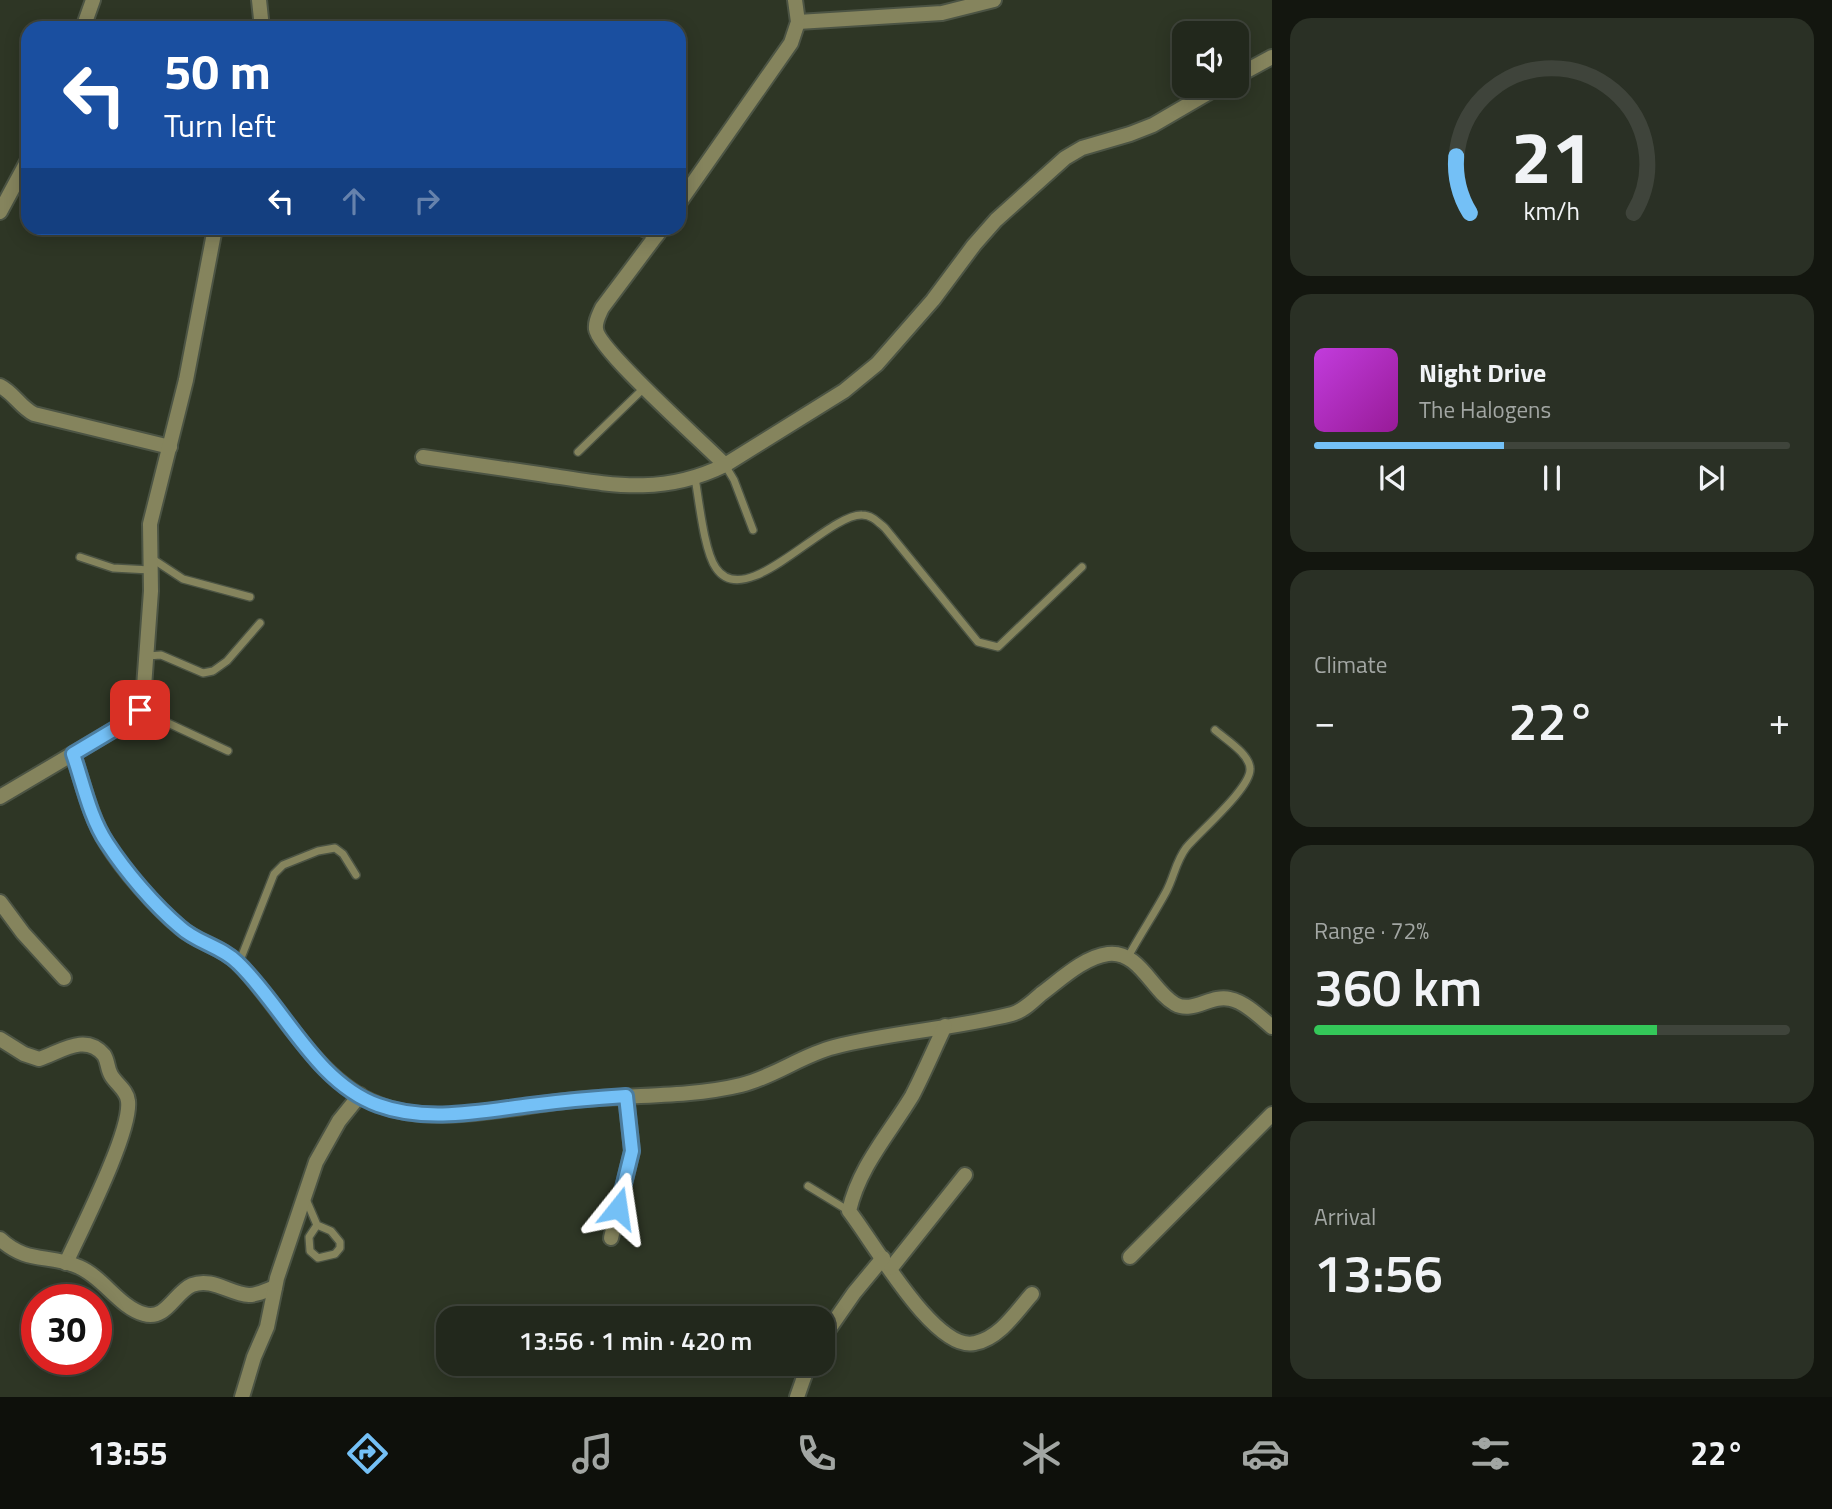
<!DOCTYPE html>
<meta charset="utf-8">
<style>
body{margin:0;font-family:"Titillium Web",sans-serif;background:#2a3025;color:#f1f3f6;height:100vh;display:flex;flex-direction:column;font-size:26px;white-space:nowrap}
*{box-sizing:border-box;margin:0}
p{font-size:23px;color:#a2a6a3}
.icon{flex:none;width:38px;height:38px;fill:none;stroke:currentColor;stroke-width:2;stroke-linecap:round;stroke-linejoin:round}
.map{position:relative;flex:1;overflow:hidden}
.sheet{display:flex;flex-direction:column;gap:18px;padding:18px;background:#13160f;width:560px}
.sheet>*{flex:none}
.guide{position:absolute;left:21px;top:21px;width:665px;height:214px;border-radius:21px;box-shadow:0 4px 18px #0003,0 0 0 2px #3f443b;background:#1a4fa0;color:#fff;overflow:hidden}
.buttons{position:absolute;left:1172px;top:21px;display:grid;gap:14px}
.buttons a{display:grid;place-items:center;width:77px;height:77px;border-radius:14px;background:#22281c;box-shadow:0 4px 18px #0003,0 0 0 2px #3f443b;font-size:35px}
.speed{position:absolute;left:21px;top:1284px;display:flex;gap:14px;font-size:35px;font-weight:700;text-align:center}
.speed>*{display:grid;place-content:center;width:91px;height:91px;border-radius:50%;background:#22281c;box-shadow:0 4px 18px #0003,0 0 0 2px #3f443b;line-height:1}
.speed .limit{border:10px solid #d22;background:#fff;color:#111}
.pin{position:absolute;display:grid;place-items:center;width:60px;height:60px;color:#fff;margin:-30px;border-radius:14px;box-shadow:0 4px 10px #0006}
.me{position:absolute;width:77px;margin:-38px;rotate:15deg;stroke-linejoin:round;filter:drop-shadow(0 0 5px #0008)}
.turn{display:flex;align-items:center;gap:24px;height:147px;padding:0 28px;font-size:32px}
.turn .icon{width:91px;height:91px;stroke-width:2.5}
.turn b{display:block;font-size:49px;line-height:60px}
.lanes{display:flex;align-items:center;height:66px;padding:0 28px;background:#0003;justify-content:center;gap:35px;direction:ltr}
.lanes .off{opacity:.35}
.big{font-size:52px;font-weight:600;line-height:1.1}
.sheet .card{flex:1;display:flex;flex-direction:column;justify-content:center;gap:10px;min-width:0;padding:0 24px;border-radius:21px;background:#2a3025}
.sheet .dial{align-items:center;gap:0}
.dial svg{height:182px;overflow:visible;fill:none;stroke:#3f443b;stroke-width:7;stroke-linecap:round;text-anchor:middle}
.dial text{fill:#f1f3f6;stroke:none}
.song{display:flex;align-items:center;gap:21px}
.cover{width:84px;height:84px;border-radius:10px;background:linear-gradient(135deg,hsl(290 70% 55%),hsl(300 70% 35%))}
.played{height:7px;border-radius:4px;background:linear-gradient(90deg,#74c0f6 40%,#3f443b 40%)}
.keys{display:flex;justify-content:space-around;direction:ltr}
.heat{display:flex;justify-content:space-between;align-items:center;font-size:38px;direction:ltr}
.charge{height:10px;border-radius:5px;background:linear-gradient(90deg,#34c759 72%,#3f443b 0)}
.trip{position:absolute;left:436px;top:1306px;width:399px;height:70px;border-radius:21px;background:#22281c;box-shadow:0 4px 18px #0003,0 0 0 2px #3f443b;font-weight:600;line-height:70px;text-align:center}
.menu{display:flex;height:112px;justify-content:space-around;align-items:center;background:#0e100b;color:#a2a6a3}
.menu .icon{width:49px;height:49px}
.menu .active{color:#74c0f6}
.menu b{font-size:32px;color:#f1f3f6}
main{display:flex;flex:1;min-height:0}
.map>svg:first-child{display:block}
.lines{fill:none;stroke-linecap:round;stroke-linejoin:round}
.lane-casing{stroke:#4c5444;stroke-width:10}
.street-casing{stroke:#4c5444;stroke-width:18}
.lane{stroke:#85845d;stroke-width:7}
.street{stroke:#85845d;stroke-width:14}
.route-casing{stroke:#4b7da0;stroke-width:18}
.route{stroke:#74c0f6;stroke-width:12}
</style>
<main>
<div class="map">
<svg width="1272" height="1397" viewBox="0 0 1272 1397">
<rect width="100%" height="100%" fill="#2e3625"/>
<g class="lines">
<defs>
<g id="lane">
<path d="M 578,452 L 644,388"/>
<path d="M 725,465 L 734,480 L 753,530"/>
<path d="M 695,478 C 699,500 704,551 716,568 C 746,613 826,514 862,515 C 872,515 878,522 885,528 L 978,642 L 998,647 L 1082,567"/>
<path d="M 80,557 L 113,568 L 150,570"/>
<path d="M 151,558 L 183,579 L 250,597"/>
<path d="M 147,656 L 161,655 L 203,673 L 213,671 L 227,661 L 260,623"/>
<path d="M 140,710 L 228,751"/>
<path d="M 1128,957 C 1140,935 1154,914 1166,892 C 1174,877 1176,861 1186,848 C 1199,832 1251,788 1250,769 C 1250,754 1225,739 1215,730"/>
<path d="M 239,963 L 274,874 L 283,865 L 318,851 L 335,848 L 343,854 L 356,875"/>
<path d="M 808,1186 L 849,1211"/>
<path d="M 305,1197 L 317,1225 L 331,1231 L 340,1242 L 340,1248 L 335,1254 L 318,1258 L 310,1251 L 309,1237 L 317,1225"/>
</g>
<g id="street">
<path d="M 259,0 L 262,28"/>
<path d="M 798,22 L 942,13 L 994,0"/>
<path d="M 83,28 L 93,0"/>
<path d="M 1237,76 L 1272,57"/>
<path d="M 679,203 L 791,43 L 798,22 L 795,0"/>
<path d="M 0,212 L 28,160"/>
<path d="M 642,228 L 657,235"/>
<path d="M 662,228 L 602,308 C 599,315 595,321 596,329 C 598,350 704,443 725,465 L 844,391 L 877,364 L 933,300 L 974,245 L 996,220 L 1065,158 L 1082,148 L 1130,134 L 1153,125 L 1220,86"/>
<path d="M 0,386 C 14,393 20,407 34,414 L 170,447"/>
<path d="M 423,457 C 464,463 505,469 546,475 C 612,485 662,496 725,465"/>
<path d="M 73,754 C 83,783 90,816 106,842 C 122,869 157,909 182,929 C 201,944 224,947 242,967 C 283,1011 318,1081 377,1104 C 437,1129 520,1104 584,1099 C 634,1095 692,1097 741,1085 C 774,1077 802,1055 834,1047 C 892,1032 953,1029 1012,1014 C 1023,1011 1032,1002 1041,994 C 1060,980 1084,957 1108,954 C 1139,950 1152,991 1175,1004 C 1193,1014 1211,994 1230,999 C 1245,1002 1260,1017 1272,1027"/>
<path d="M 0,797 L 125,723 L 140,710 L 143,701 L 151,591 L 150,524 L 186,380 L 215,228"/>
<path d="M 0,902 L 23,933 L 64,978"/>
<path d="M 945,1026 C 934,1049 924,1073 912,1096 C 889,1134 859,1167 849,1211 C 873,1241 935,1353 975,1343 C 1000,1338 1016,1312 1032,1294"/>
<path d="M 0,1039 L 24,1054 L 39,1059 C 59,1053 85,1032 104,1055 C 108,1061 107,1068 111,1075 C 116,1084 127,1090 128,1101 C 132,1131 80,1232 66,1263"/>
<path d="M 611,1238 L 632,1151 L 626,1096"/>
<path d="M 0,1239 C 28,1265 49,1253 79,1267 C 103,1277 119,1307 144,1314 C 166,1321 175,1292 192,1285 C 212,1277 230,1294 249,1295 C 258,1295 267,1290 275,1287"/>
<path d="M 1130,1257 L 1272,1114"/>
<path d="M 891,1268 L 965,1175"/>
<path d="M 822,1339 L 854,1293 L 883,1258"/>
<path d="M 242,1397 L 254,1357 L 267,1327 L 277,1278 L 316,1162 L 339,1121 L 360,1095"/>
<path d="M 797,1397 L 809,1363"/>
</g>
</defs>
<use href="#lane" class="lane-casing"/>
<use href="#street" class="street-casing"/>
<use href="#lane" class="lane"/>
<use href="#street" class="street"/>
</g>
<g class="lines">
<defs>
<path id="route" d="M 140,710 L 125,723 L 73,754 C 83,783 90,818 107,843 C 126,872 154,905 180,927 C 197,943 221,946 238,963 C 284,1007 315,1082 378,1105 C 427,1123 482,1111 531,1105 C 562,1101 594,1098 626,1096 L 632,1151 L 618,1208"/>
</defs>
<use href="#route" class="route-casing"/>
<use href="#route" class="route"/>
</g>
</svg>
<div class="buttons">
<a><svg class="icon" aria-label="sound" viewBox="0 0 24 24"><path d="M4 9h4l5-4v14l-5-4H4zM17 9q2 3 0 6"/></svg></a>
</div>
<div class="speed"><div class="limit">30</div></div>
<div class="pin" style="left:140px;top:710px;background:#d93025"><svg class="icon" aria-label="arrive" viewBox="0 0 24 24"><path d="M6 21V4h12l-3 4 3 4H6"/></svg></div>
<svg class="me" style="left:618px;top:1208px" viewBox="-20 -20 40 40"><path d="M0-17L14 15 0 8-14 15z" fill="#74c0f6" stroke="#fff" stroke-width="4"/></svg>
<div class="trip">13:56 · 1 min · 420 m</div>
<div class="guide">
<div class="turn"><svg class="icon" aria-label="left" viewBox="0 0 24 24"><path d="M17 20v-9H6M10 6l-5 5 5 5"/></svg><div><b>50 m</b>Turn left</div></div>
<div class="lanes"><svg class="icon" aria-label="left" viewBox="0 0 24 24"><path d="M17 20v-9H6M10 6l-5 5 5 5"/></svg><svg class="icon off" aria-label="ahead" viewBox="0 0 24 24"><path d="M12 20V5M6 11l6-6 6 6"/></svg><svg class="icon off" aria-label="right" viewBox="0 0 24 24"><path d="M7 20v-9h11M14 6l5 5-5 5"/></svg></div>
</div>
</div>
<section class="sheet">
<div class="card dial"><svg viewBox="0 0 100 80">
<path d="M14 69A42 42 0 1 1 86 69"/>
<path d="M14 69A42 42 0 0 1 8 44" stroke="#74c0f6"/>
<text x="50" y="56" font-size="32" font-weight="700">21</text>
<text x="50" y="72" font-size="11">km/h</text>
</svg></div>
<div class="card">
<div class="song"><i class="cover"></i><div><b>Night Drive</b><p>The Halogens</p></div></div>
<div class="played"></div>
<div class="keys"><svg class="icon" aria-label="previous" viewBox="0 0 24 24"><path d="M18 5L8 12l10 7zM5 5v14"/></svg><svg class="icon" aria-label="pause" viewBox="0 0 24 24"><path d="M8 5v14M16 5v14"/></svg><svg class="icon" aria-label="next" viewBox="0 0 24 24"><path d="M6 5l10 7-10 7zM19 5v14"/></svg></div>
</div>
<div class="card"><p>Climate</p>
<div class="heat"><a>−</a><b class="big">22°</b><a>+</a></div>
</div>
<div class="card"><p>Range · 72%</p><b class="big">360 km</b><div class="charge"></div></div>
<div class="card"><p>Arrival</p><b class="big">13:56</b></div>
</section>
</main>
<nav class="menu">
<b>13:55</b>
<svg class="icon active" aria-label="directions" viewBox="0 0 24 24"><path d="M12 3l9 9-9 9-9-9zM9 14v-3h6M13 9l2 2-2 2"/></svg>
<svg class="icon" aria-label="music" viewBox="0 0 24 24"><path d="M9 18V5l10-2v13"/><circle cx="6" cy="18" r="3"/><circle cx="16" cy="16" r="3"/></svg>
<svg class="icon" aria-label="phone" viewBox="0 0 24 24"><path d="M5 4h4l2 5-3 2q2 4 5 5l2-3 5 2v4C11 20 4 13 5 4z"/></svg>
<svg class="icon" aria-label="climate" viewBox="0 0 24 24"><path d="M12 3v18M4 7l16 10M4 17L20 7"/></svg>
<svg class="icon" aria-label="car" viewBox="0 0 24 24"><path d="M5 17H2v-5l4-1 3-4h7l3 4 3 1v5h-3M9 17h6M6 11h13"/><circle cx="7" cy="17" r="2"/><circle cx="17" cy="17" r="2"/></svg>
<svg class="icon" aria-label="filters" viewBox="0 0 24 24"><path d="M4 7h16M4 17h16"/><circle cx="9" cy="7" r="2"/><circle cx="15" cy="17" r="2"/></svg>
<b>22°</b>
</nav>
